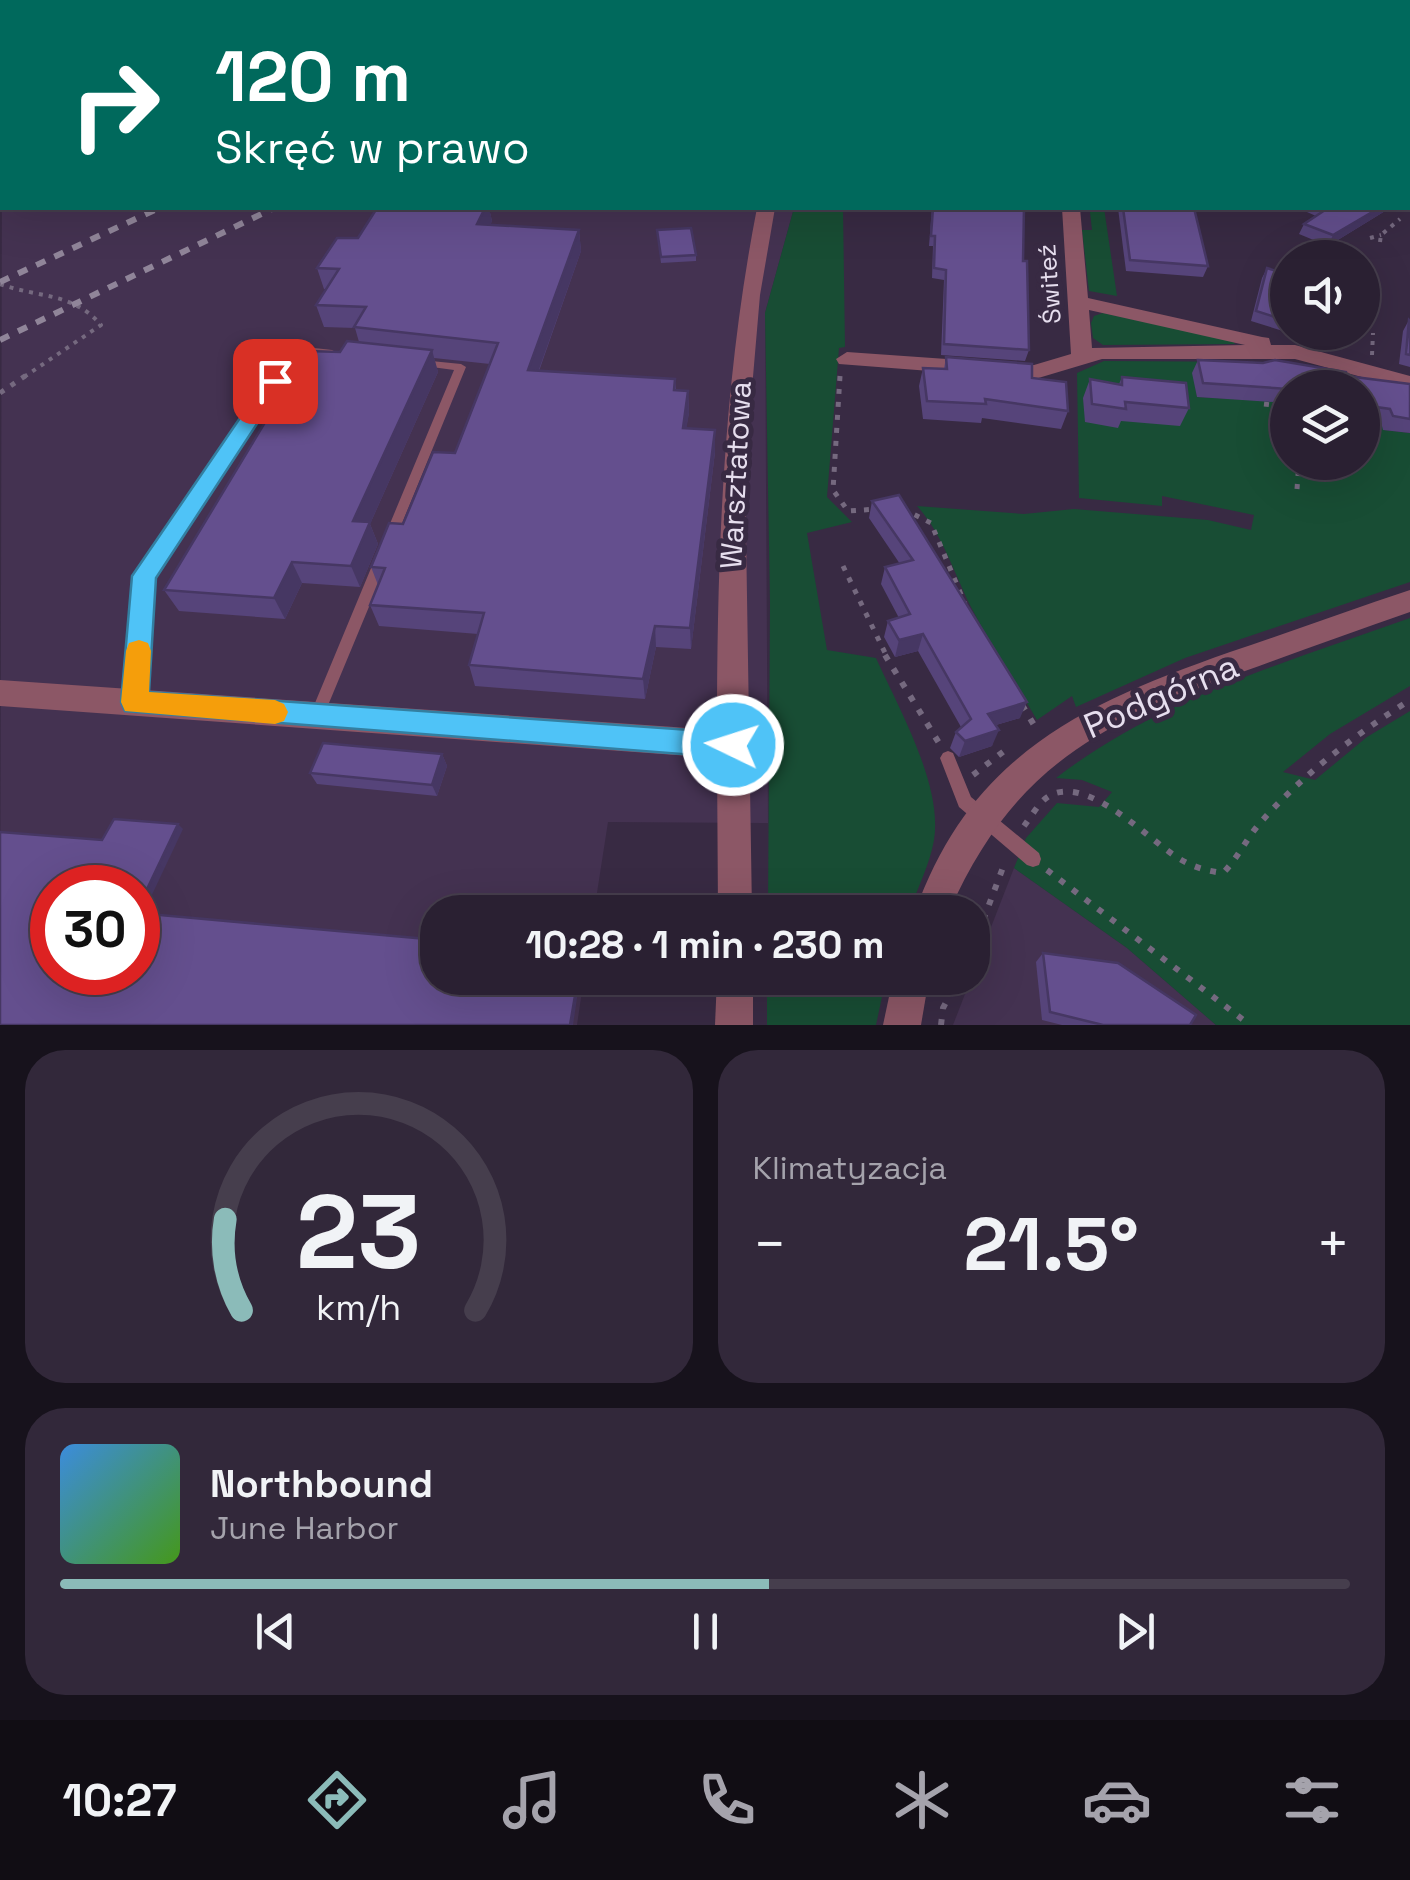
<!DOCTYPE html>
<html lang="pl">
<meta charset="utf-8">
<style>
body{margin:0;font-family:"Space Grotesk",sans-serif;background:#32283a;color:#f1f3f6;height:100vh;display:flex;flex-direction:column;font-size:38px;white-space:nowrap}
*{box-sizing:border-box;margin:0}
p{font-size:32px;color:#a5a3ac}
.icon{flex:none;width:55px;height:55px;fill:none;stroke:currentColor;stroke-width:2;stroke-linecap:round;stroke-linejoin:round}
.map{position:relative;height:1025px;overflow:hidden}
.details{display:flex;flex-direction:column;gap:25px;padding:25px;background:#17121c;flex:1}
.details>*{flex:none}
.guide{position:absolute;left:0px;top:0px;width:1410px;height:210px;box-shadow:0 10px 40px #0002,0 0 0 2px #463e4d;background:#00695c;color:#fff;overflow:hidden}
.fabs{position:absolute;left:1270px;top:240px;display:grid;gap:20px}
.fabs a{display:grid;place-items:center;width:110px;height:110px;border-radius:50%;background:#2a2032;box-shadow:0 10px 40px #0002,0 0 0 2px #463e4d;font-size:50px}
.speed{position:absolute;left:30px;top:865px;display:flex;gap:20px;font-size:50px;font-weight:700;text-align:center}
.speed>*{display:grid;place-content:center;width:130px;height:130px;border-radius:50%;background:#2a2032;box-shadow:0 10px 40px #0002,0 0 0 2px #463e4d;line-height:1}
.speed .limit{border:15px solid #d22;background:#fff;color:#111}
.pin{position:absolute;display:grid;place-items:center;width:85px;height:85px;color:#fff;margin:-42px;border-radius:20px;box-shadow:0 5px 15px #0006}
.me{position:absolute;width:110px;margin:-55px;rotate:274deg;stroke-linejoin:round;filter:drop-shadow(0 0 8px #0008)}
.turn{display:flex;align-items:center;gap:35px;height:210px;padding:0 50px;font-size:45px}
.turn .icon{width:130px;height:130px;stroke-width:2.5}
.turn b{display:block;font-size:70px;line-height:85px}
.big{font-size:75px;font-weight:700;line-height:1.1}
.details .widget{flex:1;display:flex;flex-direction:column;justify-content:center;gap:15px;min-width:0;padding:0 35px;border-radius:40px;background:#32283a}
.details .dial{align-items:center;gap:0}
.dial svg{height:260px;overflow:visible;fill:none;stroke:#463e4d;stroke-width:7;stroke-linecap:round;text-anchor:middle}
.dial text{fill:#f1f3f6;stroke:none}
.song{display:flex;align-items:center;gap:30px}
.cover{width:120px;height:120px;border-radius:15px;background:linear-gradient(135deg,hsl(210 70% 55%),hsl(100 70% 35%))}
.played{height:10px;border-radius:5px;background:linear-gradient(90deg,#8bbbb9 55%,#463e4d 55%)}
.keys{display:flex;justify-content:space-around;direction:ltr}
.heat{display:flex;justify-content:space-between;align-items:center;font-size:55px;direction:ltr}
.details .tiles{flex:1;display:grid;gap:25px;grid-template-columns:1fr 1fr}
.widget:last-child{grid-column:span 2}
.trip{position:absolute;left:420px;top:895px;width:570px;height:100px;border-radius:40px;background:#2a2032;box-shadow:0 10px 40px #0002,0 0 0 2px #463e4d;font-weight:700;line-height:100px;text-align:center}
.dock{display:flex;height:160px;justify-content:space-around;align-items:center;background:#110d14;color:#a5a3ac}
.dock .icon{width:70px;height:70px}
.dock .active{color:#8bbbb9}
.dock b{font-size:45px;color:#f1f3f6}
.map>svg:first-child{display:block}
.built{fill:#443251;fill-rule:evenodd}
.green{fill:#184d34}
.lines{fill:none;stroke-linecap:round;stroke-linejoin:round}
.path-far3{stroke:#75697f;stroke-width:2.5;stroke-dasharray:2.5 4;stroke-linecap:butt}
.path-far2{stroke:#75697f;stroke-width:4;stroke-dasharray:4 6;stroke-linecap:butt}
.path-far1{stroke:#75697f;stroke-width:5;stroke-dasharray:5 8;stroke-linecap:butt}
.path{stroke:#75697f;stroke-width:6;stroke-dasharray:6 10;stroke-linecap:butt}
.service{fill:#8c5766;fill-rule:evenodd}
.pedestrian{fill:#8c5766;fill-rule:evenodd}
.minor{fill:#8c5766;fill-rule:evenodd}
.tertiary{fill:#8c5766;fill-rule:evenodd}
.rail-far1{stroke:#908599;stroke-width:4;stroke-dasharray:8 8;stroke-linecap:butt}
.rail{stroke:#908599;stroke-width:6;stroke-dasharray:10 10;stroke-linecap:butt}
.wall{fill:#56447a}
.shaded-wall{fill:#463763}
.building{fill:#644f8e;stroke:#463763;stroke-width:2.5}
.route{fill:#4fc3f7;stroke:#337fa1;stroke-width:2.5}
.slow{fill:#f59e0b}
.labels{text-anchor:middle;stroke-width:10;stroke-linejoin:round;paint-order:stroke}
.far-street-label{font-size:25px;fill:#e6deee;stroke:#382a43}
.street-label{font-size:30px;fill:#e6deee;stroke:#382a43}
.near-street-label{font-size:35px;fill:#e6deee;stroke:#382a43}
</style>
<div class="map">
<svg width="1410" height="1025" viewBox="0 0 1410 1025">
<rect width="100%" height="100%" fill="#382a43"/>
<g class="built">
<path d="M 2,153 L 2,208 L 794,208 L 765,313 L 768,823 L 608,822 L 594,912 L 438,912 L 438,978 L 584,978 L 577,1025 L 0,1025 ZM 52,888 L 138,888 L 138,972 L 52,972 Z"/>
<path d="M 1014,868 L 1127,948 L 1216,1025 L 953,1025 Z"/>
</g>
<g class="green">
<path d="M 0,0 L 301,0 L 2,2 L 0,154 Z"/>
<path d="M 794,208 L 843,208 L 845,347 L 839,348 L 827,497 L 852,522 L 807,533 L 827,650 L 876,658 C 898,707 943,785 934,840 C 930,864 917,889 909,912 L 768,912 L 770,603 L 765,313 Z"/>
<path d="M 1080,208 L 1104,208 L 1117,296 L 1089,291 L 1082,230 L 1092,230 L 1090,212 Z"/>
<path d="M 1103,313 L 1233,341 L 1235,344 L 1103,345 L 1093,338 L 1091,323 L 1094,316 Z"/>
<path d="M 1104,361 L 1291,362 L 1362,388 L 1193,374 L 1197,397 L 1287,402 L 1288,462 L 1362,462 L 1363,420 L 1381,422 L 1384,430 L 1410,433 L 1410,582 L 1185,658 L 1076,707 L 1072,696 L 1037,720 C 1015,683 991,646 971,607 C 954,573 942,533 917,506 L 1024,514 L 1074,509 L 1208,520 L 1251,530 L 1254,515 L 1162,496 L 1162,506 L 1079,498 L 1077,373 Z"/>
<path d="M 1410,618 L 1410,686 L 1330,734 L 1283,772 L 1315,780 L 1367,737 L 1410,711 L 1410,1025 L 1216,1025 L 1127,948 L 1014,868 L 1026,838 L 1057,803 L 1099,807 L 1112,792 L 1082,780 L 1056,778 C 1160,698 1288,662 1410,618 Z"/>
<path d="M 767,978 L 886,978 L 876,1025 L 767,1025 Z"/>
</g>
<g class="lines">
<path class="path-far3" d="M 281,2 L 286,0"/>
<g class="path-far2">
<path d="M 1370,238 L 1381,235"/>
<path d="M 1380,242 L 1381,235 L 1400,219"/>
<path d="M 0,284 C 38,298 73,292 101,325 L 24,377"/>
<path d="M 1372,355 L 1373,333"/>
</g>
<g class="path-far1">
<path d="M 840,376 L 833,490 L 848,511 L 877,509"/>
<path d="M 0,393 L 28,374"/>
<path d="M 1264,404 L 1288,407"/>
<path d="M 1297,489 L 1299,462"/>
<path d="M 903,509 L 931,523 L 965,604"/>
<path d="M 843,566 L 887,657"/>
</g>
<g class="path">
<path d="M 885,655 L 939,743"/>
<path d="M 1022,705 L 1037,730"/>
<path d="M 973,775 L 1008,748"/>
<path d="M 1024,826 C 1031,817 1039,802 1049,796 C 1087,774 1148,839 1178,858 C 1193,867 1206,871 1223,873 C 1238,858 1246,839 1260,823 C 1303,774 1355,735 1410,700"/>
<path d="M 1047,870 L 1250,1025"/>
<path d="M 972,950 L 1005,862"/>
<path d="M 941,1025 L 943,1008 L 959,978"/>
</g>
<g class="service">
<path d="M 1151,0 L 1158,0 L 1159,2 L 1153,2 Z"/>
<rect x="1408" y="113" width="2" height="5"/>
<path d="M 297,346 L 332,350 L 337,353 L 332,356 L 300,353 L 151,577 L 141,702 L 139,707 L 134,708 L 129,707 L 127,702 L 137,576 L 293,347 Z"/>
<path d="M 421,360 L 461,364 L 466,367 L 396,538 L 395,541 L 385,541 L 384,538 L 454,370 L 417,365 L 416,363 L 417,361 Z"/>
<path d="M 381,556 L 386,557 L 388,561 L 324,715 L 322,720 L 317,722 L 312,720 L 310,715 L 374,561 L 376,557 Z"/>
<path d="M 948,751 L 953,753 L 971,797 L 1039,853 L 1041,859 L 1039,865 L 1033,867 L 1027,865 L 959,807 L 940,758 L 943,753 Z"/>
</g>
<g class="pedestrian">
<path d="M 1109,0 L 1119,0 L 1120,2 L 1110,2 Z"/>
<path d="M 1408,130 L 1410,131 L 1410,139 L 1408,138 Z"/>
</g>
<g class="minor">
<path d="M 1408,197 L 1410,197 L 1410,208 L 1407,208 Z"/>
<path d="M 757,208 L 775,208 L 760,295 L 745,470 L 752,912 L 718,912 L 717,758 L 0,706 L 0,680 L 717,730 C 717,554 723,382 757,208 Z"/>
<path d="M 1062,208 L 1080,208 L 1088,298 L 1262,337 L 1269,338 L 1271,345 L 1295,345 L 1410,376 L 1410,390 L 1295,359 L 1102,359 L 1035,379 L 839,364 L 836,359 L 847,352 L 1034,365 L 1071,354 ZM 1089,310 L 1245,345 L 1092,348 Z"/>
<path d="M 717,978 L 753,978 L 753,1025 L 715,1025 Z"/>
</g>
<g class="tertiary">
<path d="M 1410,590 L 1410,612 C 1355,631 1300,651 1245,671 C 1101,723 1014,765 949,912 L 915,912 C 971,754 1083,704 1230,652 C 1290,632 1350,610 1410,590 Z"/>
<path d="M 893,978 L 929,978 L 921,1025 L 883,1025 Z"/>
</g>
<g class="rail-far1">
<path d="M 332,2 L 337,0"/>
<path d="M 593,2 L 597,0"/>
</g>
<g class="rail">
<path d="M 0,282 L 159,208"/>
<path d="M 0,340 L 274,208"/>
</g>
</g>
<g class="wall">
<path d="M 377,208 L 489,208 L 492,221 L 490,225 L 579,230 L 581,251 L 539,371 L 675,379 L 676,390 L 688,391 L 689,413 L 686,428 L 715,452 L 691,649 L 656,647 L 645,699 L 475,686 L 469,665 L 478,634 L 379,626 L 370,605 L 378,585 L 371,567 L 455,453 L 490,364 L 434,358 L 438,372 L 370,524 L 378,544 L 360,587 L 302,583 L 285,619 L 179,611 L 164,590 L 340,352 L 359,342 L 355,328 L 324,327 L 316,305 L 326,289 L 324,289 L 317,268 L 358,238 Z"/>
<path d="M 932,208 L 1024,208 L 1023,261 L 1029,350 L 1025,361 L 941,355 L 944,280 L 932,278 L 933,246 L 929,246 Z"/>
<path d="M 1118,208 L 1194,208 L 1208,266 L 1203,277 L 1126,271 Z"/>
<path d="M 1298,208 L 1390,208 L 1328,246 L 1299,234 L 1304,224 L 1316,216 Z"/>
<path d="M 657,230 L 696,255 L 696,261 L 661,263 Z"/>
<path d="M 1267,268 L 1288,275 L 1288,332 L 1345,332 L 1344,338 L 1338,348 L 1251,321 L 1262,278 Z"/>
<path d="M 1409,320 L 1410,321 L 1410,367 L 1399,364 L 1403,331 Z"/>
<path d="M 946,357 L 1032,378 L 1068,411 L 1061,429 L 982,418 L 981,423 L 923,419 L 919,386 L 923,368 L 944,369 Z"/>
<path d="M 1198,360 L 1410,384 L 1410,433 L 1383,430 L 1381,422 L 1362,420 L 1362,388 L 1288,388 L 1288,403 L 1197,397 L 1192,373 Z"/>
<path d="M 1122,377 L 1189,408 L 1180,426 L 1121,421 L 1118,428 L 1085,422 L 1083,398 L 1090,379 L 1119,384 Z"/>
<path d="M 872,501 L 1020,718 L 996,725 L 992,746 L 959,757 L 950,748 L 956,732 L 961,727 L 918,651 L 895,657 L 884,637 L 888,621 L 899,618 L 881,584 L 885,567 L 900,564 L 869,518 Z"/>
<path d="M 442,754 L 447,766 L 437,796 L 317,784 L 310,773 Z"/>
<path d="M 1043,953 L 1190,1025 L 1062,1025 L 1042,1020 L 1036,962 Z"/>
</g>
<g class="shaded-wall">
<path d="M 485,208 L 489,208 L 492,221 L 481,245 L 477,224 Z"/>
<path d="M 1379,208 L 1390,208 L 1328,246 L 1333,235 Z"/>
<path d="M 579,230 L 581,251 L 531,392 L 528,370 Z"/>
<path d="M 432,350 L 438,372 L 370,524 L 378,544 L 360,587 L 351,566 L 353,521 Z"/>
<path d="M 688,391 L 689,413 L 683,450 L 683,428 Z"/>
<path d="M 715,430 L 715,452 L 691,649 L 690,628 Z"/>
<path d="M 292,562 L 302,583 L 285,619 L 274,598 Z"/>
<path d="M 655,626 L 656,647 L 645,699 L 643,679 Z"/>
<path d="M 923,634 L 918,651 L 895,657 L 899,640 Z"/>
<path d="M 1027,702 L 1020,718 L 982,729 L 988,714 Z"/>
<path d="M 999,730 L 992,746 L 959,757 L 965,741 Z"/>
<path d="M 442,754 L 447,766 L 437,796 L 432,785 Z"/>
<path d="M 178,824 L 183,829 L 141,918 L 138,915 L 138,908 Z"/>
<path d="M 578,978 L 580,978 L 573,1025 L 570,1025 Z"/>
</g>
<g class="building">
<path d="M 757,0 L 775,0 L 773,2 L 757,2 Z"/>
<path d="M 829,0 L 852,0 L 852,2 L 828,2 Z"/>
<path d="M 997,0 L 1079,0 L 1084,2 L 994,2 L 991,1 Z"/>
<path d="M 1410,148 L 1410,188 L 1408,190 L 1408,149 Z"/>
<path d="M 377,208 L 485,208 L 477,224 L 579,230 L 528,370 L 675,379 L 674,390 L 688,391 L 683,428 L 715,430 L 690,628 L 655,626 L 643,679 L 469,665 L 484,613 L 370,605 L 385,568 L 371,567 L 389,523 L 403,524 L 433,452 L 455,453 L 498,343 L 354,327 L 366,307 L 316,305 L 339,269 L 317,268 L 337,238 L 358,238 Z"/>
<path d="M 933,208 L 1024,208 L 1023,261 L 1027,261 L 1029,350 L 944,344 L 946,270 L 934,268 L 935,236 L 931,236 Z"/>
<path d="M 1123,208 L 1194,208 L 1208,266 L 1130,260 Z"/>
<path d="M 1326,208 L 1379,208 L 1333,235 L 1304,224 L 1328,208 Z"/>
<path d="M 691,228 L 696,255 L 661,257 L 657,230 Z"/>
<path d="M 1267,268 L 1288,275 L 1288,321 L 1256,311 Z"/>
<path d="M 1409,320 L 1410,321 L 1410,355 L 1406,354 Z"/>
<path d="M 1326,332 L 1345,332 L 1344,338 Z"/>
<path d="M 347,341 L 432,350 L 353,521 L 370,522 L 351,566 L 292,562 L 274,598 L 164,590 L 308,351 L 340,352 Z"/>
<path d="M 946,357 L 1032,364 L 1032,378 L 1066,382 L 1068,411 L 985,399 L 986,404 L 927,401 L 923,368 L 947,369 Z"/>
<path d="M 1198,360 L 1263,363 L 1275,360 L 1346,372 L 1347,376 L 1410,384 L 1410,419 L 1393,416 L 1390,409 L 1362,405 L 1362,388 L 1288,388 L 1288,389 L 1203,383 Z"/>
<path d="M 1122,377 L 1186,383 L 1189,408 L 1125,402 L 1126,409 L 1092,404 L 1090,379 L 1122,385 Z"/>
<path d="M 899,495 L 1027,702 L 988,714 L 999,730 L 965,741 L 956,732 L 971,719 L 923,634 L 899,640 L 888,621 L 910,614 L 885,567 L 913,560 L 872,501 Z"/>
<path d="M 323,743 L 442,754 L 432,785 L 310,773 Z"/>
<path d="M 114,819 L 178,824 L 138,908 L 138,888 L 52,888 L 52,972 L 138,972 L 138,913 L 438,940 L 438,978 L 578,978 L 570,1025 L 0,1025 L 0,832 L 102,840 Z"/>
<path d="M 1043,953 L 1118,963 L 1196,1015 L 1190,1025 L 1103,1025 L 1050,1012 Z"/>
</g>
<path class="route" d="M 275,375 L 285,381 L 156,578 L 149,692 L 733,733 L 743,736 L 747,745 L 743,754 L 733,758 L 125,711 L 121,702 L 132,576 L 268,377 Z"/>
<path class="slow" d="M 139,640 L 148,643 L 151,651 L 149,692 L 275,700 L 284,704 L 288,712 L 284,721 L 275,724 L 125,711 L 121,702 L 126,651 L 129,643 Z"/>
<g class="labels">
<g class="far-street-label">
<text transform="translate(1049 284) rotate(-94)" y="9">Świteź</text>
</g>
<g class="street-label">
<text transform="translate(736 475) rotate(-87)" y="10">Warsztatowa</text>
</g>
<g class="near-street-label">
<text transform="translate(1161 696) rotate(-23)" y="12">Podgórna</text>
</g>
</g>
</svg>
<div class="fabs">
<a><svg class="icon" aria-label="sound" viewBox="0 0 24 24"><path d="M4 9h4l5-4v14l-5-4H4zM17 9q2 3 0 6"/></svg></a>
<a><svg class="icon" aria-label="layers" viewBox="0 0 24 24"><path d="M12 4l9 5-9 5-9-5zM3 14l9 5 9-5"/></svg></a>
</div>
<div class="speed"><div class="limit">30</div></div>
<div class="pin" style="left:275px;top:381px;background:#d93025"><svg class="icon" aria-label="arrive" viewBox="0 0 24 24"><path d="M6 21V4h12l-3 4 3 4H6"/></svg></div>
<svg class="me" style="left:733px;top:745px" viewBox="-20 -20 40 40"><circle r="17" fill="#4fc3f7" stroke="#fff" stroke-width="3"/><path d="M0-11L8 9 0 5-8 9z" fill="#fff"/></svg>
<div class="trip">10:28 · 1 min · 230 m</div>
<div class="guide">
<div class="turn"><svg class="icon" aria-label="right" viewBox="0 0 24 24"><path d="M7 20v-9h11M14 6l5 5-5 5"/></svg><div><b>120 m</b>Skręć w prawo</div></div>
</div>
</div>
<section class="details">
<div class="tiles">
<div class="widget dial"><svg viewBox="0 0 100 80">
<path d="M14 69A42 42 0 1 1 86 69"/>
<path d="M14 69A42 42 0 0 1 9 41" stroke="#8bbbb9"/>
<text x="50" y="56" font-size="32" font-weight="700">23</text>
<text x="50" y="72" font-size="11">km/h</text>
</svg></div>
<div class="widget"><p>Klimatyzacja</p>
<div class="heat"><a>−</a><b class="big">21.5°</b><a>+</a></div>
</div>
<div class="widget">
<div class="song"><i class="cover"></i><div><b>Northbound</b><p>June Harbor</p></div></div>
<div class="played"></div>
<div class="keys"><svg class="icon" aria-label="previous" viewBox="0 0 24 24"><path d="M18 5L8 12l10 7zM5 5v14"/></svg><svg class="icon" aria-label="pause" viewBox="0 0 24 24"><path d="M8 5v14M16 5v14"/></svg><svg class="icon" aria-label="next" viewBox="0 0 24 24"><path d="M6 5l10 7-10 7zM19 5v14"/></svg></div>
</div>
</div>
</section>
<nav class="dock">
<b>10:27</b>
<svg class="icon active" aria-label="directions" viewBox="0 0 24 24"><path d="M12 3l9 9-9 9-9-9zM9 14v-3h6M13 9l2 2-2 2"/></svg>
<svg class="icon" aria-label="music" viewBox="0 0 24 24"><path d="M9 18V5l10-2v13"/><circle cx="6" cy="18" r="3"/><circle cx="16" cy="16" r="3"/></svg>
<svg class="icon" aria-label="phone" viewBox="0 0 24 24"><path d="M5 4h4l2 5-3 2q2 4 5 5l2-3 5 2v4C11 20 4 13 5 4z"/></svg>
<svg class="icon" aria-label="climate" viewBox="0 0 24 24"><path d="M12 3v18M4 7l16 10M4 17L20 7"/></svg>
<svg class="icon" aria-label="car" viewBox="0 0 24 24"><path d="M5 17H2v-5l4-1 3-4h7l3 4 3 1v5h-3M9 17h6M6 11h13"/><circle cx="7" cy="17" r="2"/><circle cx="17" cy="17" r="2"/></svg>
<svg class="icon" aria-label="filters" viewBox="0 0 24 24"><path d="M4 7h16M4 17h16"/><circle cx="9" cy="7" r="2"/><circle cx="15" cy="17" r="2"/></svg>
</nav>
